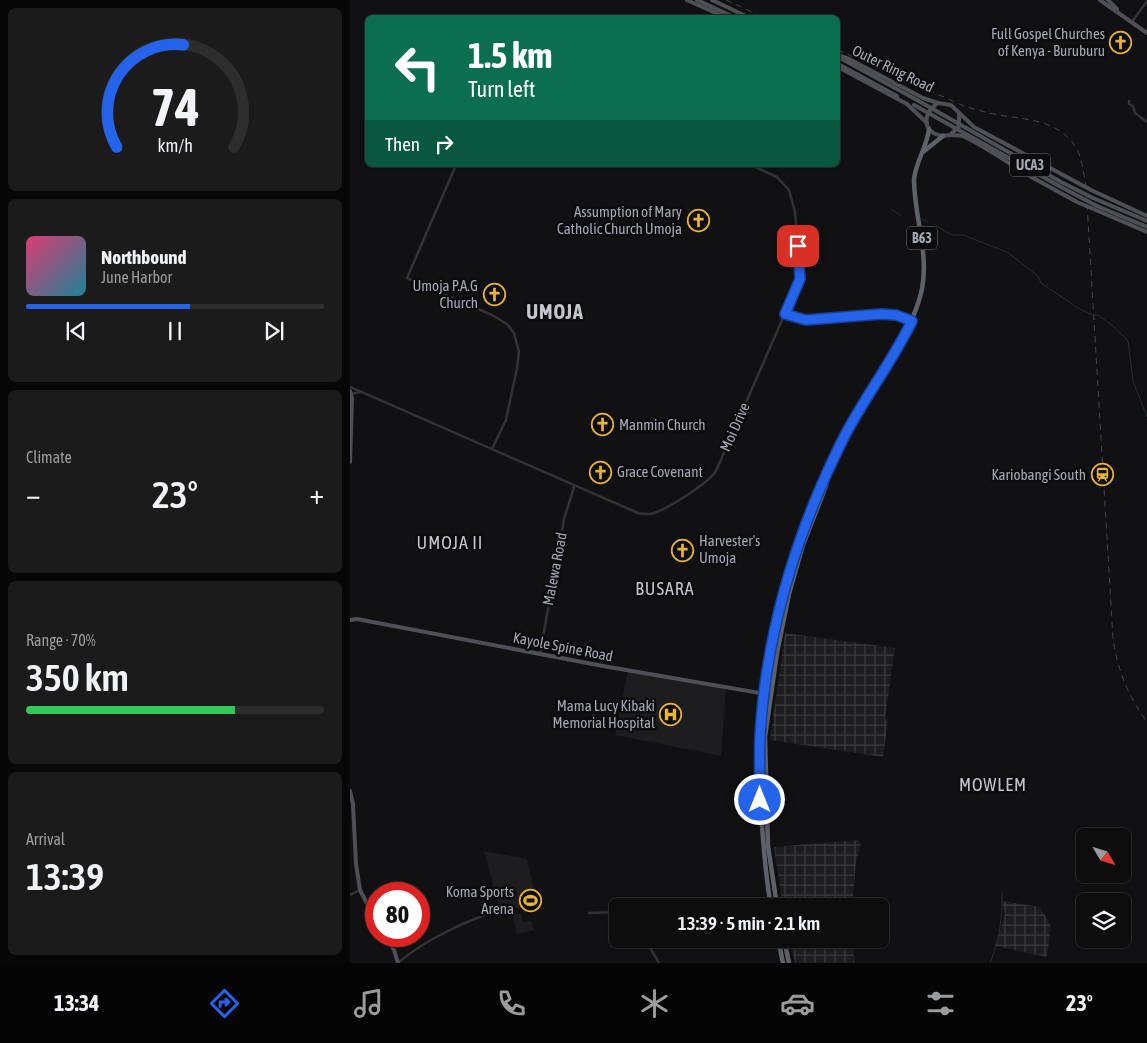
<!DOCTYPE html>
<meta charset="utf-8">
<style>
body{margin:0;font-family:"Asap Condensed",sans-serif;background:#1b1b1c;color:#f1f3f6;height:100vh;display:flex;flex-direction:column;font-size:19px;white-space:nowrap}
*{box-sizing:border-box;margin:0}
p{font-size:16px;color:#9a9c9e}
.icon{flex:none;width:28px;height:28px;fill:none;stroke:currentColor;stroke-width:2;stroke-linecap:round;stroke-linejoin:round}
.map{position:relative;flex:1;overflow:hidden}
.details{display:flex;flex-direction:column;gap:8px;padding:8px;background:#070708;width:350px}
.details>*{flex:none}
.top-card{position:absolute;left:15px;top:15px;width:475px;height:152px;border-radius:8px;box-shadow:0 1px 4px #0004,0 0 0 1px #2d2d2e;background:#0b6e4f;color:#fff;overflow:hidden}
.needle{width:32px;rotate:128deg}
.fabs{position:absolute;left:726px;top:828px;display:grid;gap:10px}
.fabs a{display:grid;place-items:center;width:55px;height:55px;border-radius:8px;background:#0d0d0e;box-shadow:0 1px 4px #0004,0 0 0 1px #2d2d2e;font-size:25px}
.speed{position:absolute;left:15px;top:882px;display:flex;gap:10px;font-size:25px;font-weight:700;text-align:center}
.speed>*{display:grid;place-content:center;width:65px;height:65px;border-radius:50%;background:#0d0d0e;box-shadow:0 1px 4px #0004,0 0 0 1px #2d2d2e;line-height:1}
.speed .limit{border:8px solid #d22;background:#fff;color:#111}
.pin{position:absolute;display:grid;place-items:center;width:42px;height:42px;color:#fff;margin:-21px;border-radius:10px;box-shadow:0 2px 8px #0006}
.me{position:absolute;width:55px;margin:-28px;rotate:0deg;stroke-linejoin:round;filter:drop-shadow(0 0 4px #0008)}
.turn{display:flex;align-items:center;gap:18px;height:105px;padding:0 20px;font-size:22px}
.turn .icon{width:65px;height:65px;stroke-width:2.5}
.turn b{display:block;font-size:35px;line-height:42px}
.then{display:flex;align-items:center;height:48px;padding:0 20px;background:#0003;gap:10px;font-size:19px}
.big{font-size:38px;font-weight:600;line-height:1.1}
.details .card{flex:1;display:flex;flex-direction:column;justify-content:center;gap:8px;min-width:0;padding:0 18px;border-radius:8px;background:#1b1b1c}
.details .dial{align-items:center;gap:0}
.dial svg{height:130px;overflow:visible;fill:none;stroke:#2d2d2e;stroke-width:7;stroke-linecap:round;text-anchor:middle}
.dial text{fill:#f1f3f6;stroke:none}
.song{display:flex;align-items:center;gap:15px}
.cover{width:60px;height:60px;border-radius:8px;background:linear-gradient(135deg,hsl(340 70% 55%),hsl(190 70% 35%))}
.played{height:5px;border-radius:2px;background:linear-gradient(90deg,#2563eb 55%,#2d2d2e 55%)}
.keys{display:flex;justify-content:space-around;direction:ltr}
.heat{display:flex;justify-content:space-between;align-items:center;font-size:28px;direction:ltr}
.charge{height:8px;border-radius:4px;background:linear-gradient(90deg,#34c759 70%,#2d2d2e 0)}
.trip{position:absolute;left:259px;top:898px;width:280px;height:50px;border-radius:8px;background:#0d0d0e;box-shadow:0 1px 4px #0004,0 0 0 1px #2d2d2e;font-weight:600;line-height:50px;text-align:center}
.dock{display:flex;height:80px;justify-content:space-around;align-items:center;background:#050506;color:#9a9c9e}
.dock .icon{width:35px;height:35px}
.dock .selected{color:#2563eb}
.dock b{font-size:22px;color:#f1f3f6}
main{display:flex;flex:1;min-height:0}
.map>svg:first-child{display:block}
.built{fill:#1d1d20}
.industrial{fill:url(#industrial-grid)}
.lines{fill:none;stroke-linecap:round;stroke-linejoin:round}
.stream{stroke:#282f36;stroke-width:1}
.minor{stroke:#323337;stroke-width:2.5}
.major{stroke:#4e5056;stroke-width:4}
.highway{stroke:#5e6168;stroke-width:4.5}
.rail{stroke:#45474c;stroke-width:1;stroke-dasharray:6 5;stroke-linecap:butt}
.major-bridge{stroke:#4e5056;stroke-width:4}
.route-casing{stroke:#184099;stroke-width:12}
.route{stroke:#2563eb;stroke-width:9}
.labels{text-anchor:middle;stroke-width:5;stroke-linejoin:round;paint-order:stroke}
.shield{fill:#0c0c0e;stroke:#767882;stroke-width:1}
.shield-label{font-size:14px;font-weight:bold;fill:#a3a7b3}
.poi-label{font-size:15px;fill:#a3a7b3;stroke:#0c0c0e;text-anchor:end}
.street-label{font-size:15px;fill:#a3a7b3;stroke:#0c0c0e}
.quarter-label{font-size:18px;letter-spacing:1px;fill:#c4c6cf;stroke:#0c0c0e}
.district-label{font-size:20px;font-weight:bold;letter-spacing:1px;fill:#c4c6cf;stroke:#0c0c0e}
</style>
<main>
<section class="details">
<div class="card dial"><svg viewBox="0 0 100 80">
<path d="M14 69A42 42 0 1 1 86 69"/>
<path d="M14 69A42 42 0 0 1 55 6" stroke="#2563eb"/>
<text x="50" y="56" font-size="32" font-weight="700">74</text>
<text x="50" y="72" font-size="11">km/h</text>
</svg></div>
<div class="card">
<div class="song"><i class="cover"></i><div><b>Northbound</b><p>June Harbor</p></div></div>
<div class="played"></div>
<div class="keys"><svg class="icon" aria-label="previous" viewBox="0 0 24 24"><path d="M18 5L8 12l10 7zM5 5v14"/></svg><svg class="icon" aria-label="pause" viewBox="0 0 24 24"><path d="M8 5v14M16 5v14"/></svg><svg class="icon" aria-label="next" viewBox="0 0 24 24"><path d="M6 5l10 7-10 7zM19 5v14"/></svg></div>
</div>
<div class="card"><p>Climate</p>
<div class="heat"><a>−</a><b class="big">23°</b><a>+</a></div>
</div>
<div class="card"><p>Range · 70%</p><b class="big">350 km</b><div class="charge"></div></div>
<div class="card"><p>Arrival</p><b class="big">13:39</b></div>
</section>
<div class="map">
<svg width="797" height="963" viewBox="0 0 797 963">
<defs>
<pattern id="industrial-grid" width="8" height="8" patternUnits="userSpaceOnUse" patternTransform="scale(1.25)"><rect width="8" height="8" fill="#1d1d20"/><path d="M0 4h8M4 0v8" fill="none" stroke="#3b3b3e"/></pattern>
</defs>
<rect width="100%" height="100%" fill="#111113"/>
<g class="built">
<path d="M 278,670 L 376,687 L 371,756 L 265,735 Z"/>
<path d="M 134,851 L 177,859 L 188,907 L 159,909 L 155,903 L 149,906 Z"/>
<path d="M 162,914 L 172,914 L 173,922 L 181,921 L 184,930 L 167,934 Z"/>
</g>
<g class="industrial">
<path d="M 435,633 L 545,648 L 535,719 L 538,720 L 533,757 L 420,740 Z"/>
<path d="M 509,840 L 511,844 L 506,862 L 502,906 L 433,906 L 424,847 Z"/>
<path d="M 652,901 L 690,907 L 701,926 L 697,957 L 645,946 L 655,915 Z"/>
<path d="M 439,939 L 501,939 L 505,963 L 445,963 Z"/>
</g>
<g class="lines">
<g class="stream">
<path d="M 541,209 L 551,216"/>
<path d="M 572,219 L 578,222"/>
<path d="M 585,225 L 602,235 L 613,235 L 657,252 L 688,276 L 691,283 L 728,308 L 742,315"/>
<path d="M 745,315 L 748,315 L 763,326 L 778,341 L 783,381 L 797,417"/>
<path d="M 640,963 C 649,941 653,917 652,893"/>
</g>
<g class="minor">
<path d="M 782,22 L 797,1"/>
<path d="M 779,101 L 779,104 L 783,106 L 785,113 L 797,122"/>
<path d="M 106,165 L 57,278 L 142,315 L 157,324 L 164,333 L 169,352 L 167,368 L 156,420 L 142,449"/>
<path d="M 435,314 C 441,317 447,320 453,320 C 491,324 522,305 561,321"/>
<path d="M 0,387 L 288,513 C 294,514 299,515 304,513 C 319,508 357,484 366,471 L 450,279 L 450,267 L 445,212 L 439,190 L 427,177 L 401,165"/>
<path d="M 0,394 L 11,392"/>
<path d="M 190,654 L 214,519 L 224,487"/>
<path d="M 0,895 L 10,890"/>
<path d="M 239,913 L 268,912"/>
<path d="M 295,939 L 309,963"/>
<path d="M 48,963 C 74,940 116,921 149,910"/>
</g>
<g class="major">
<path d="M 337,0 L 377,18"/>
<path d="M 347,0 L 386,18"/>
<path d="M 362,0 L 400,18"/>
<path d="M 750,0 L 797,33"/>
<path d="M 758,0 L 767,9"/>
<path d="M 488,55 L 499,59 L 573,98 L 588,103 L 601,105 L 624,127 L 665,149"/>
<path d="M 490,58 L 567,100"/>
<path d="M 488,64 L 547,96"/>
<path d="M 488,67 L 557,104 L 577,123"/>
<path d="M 588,103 C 578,109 571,123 582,132 C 591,139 602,133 613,136 C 622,140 659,162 667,169"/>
<path d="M 600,135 L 609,126 L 609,113"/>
<path d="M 747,206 L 797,227"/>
<path d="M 0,391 L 2,398 L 0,462"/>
<path d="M 0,620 L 7,619 L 253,666 L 415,694"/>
<path d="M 0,791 L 3,804 L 6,864 L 10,890 L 26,921"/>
<path d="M 36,936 L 44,950 L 48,963"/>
</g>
<g class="highway">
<path d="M 573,152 L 593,136"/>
<path d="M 421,906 C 416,880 414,853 412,826 C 403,694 431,564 491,445 C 502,422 515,400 528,378 C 545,350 565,322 572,289 C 579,251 564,216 564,179 C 566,161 577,147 579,129"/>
<path d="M 427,906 L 418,846 L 415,737 L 427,653 L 439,594 L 453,545 L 476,486 L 476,475"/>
<path d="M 428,939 L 433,963"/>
<path d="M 434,939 L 439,963"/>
</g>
<g class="rail">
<path d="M 376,0 L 415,18"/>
<path d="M 488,50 L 614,106 C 627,110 641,114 655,116 C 683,120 711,122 727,149 C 732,159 734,175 736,187 L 763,638 C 767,669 778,696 797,722"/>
</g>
<g class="major-bridge">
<path d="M 567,100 L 711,182 L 743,198 L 797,221"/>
<path d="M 564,105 L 709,186 L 747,206"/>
<path d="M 665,149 L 741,190 L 797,216"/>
<path d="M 667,169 L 727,202 L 797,232"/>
</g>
</g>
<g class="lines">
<defs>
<path id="route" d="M 410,800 C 410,779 409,757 410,736 C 416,633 447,531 493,439 C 514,398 542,362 562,321 L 546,315 L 531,314 L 456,320 L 435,314 L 450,279 L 448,246"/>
</defs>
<use href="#route" class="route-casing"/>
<use href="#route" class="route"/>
</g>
<defs>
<symbol id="church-ring" viewBox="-11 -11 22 22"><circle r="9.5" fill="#0c0c0e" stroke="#ebb430" stroke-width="1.5"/><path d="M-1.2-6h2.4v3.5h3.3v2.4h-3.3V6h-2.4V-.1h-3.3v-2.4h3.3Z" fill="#ebb430"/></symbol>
<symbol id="station-ring" viewBox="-11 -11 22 22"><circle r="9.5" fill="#0c0c0e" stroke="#ebb430" stroke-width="1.5"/><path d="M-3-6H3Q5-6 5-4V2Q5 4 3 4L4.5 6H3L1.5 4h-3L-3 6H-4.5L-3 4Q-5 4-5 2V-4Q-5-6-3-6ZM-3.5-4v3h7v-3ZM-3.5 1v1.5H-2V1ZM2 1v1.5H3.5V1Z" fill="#ebb430"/></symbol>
<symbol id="hospital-ring" viewBox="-11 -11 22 22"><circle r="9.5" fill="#0c0c0e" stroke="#ebb430" stroke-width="1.5"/><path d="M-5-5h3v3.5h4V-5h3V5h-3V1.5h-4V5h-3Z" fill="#ebb430"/></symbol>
<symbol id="stadium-ring" viewBox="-11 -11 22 22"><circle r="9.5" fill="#0c0c0e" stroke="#ebb430" stroke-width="1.5"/><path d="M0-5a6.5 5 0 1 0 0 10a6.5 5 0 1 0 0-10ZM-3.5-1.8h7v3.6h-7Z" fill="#ebb430"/></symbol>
</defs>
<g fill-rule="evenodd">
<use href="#church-ring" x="758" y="30" width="25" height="25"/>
<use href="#church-ring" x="336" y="208" width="25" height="25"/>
<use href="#church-ring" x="132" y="282" width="25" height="25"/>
<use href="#church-ring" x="240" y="412" width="25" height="25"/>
<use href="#church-ring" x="238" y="460" width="25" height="25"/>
<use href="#station-ring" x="740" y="462" width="25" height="25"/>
<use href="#church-ring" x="320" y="538" width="25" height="25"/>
<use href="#hospital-ring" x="308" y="702" width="25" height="25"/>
<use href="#stadium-ring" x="168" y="888" width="25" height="25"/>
</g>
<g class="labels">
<g class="shield">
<rect x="660" y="153.5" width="40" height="23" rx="4"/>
<rect x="557" y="226.5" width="30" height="23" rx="4"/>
</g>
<g class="shield-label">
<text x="680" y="170">UCA3</text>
<text x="572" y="243">B63</text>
</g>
<g class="poi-label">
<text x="755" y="39">Full Gospel Churches<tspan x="755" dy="17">of Kenya - Buruburu</tspan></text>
<text x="332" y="217">Assumption of Mary<tspan x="332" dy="17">Catholic Church Umoja</tspan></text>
<text x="128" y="291">Umoja P.A.G<tspan x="128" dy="17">Church</tspan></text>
<text x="269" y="430" text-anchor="start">Manmin Church</text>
<text x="267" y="477" text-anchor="start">Grace Covenant</text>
<text x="736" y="480">Kariobangi South</text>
<text x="349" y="546" text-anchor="start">Harvester's<tspan x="349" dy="17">Umoja</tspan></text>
<text x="305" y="711">Mama Lucy Kibaki<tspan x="305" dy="17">Memorial Hospital</tspan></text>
<text x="164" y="897">Koma Sports<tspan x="164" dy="17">Arena</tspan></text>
</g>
<g class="street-label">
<text transform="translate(543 69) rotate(26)" y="5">Outer Ring Road</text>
<text transform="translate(385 427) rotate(-66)" y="5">Moi Drive</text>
<text transform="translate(205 569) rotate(-79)" y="5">Malewa Road</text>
<text transform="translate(213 647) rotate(11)" y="5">Kayole Spine Road</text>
</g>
<g class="quarter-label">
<text x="100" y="549">UMOJA II</text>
<text x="315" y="595">BUSARA</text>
<text x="643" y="791">MOWLEM</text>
</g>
<g class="district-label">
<text x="205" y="319">UMOJA</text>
</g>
</g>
</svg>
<div class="fabs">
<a><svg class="needle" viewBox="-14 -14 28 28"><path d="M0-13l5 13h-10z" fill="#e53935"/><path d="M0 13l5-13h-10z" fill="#9a9c9e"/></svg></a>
<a><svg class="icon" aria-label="layers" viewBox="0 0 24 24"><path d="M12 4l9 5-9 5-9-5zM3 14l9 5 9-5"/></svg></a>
</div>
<div class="speed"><div class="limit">80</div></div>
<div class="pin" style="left:448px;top:246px;background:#d93025"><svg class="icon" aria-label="arrive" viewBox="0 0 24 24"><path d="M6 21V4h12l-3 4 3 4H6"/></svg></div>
<svg class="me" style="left:410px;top:800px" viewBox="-20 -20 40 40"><circle r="17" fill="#2563eb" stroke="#fff" stroke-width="3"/><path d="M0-11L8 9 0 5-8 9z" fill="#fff"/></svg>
<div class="trip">13:39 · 5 min · 2.1 km</div>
<div class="top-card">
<div class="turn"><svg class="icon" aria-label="left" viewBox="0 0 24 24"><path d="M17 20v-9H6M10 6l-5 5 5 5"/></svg><div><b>1.5 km</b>Turn left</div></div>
<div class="then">Then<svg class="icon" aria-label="right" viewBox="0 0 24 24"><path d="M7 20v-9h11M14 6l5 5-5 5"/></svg></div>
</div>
</div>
</main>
<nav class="dock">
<b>13:34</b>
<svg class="icon selected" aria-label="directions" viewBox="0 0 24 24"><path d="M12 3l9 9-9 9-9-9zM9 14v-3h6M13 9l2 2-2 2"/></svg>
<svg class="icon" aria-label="music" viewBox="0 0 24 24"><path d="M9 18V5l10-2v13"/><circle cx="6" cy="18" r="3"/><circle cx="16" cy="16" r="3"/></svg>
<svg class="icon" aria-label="phone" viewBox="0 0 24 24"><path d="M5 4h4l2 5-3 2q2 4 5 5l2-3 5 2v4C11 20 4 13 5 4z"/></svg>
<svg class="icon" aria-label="climate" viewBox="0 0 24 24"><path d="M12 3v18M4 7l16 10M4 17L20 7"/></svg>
<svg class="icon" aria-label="car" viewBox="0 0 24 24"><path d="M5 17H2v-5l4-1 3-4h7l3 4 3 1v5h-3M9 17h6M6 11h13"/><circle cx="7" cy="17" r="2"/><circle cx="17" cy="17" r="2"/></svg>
<svg class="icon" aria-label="filters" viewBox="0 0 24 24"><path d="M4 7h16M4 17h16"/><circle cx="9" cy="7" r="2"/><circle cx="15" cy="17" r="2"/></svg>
<b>23°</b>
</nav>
